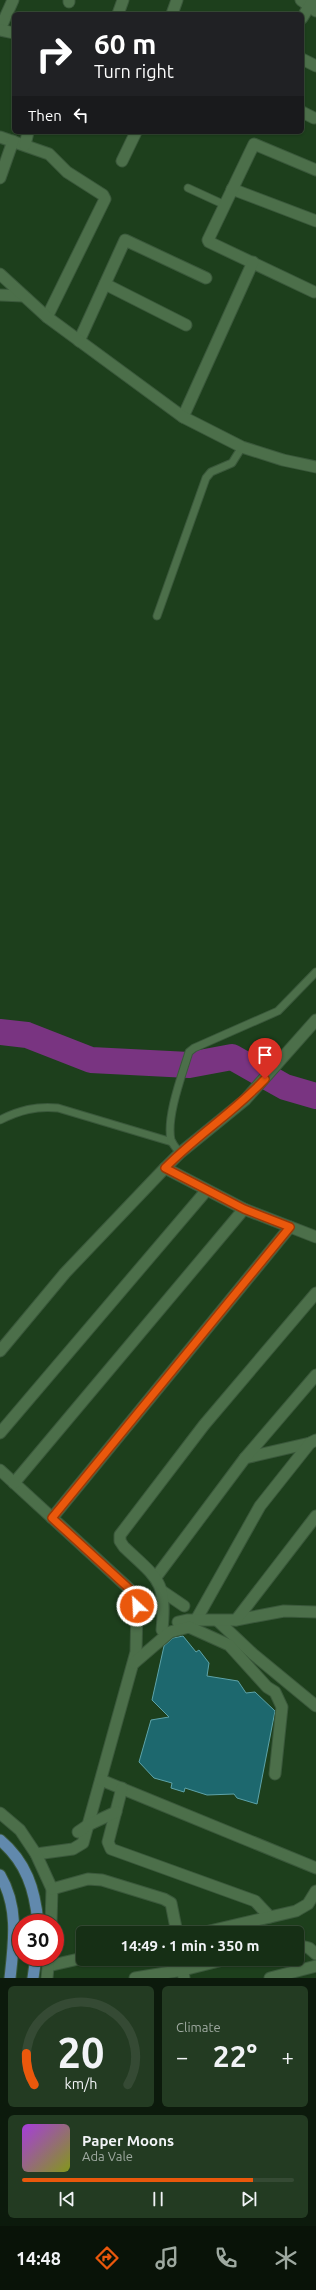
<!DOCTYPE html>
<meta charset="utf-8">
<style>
body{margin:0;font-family:Ubuntu,sans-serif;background:#233b22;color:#f1f3f6;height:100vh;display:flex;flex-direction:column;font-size:15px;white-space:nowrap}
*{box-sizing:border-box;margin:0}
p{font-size:13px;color:#9ea9a0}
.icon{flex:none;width:22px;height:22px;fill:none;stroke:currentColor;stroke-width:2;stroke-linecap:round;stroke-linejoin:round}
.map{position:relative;height:1978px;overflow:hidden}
.sheet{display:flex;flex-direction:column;gap:8px;padding:8px;background:#0c1a0c;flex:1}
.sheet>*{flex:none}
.hud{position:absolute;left:12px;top:12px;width:292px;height:122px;border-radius:6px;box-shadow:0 1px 3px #0004,0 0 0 1px #354a34;background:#202124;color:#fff;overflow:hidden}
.speed{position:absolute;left:12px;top:1914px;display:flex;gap:8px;font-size:20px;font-weight:700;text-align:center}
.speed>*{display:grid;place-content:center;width:52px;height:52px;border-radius:50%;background:#162f15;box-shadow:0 1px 3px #0004,0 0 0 1px #354a34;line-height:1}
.speed .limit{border:6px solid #d22;background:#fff;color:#111}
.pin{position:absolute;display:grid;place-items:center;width:34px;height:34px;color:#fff;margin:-41px -17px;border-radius:50% 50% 50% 0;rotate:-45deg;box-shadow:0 0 4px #0007}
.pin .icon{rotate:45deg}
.me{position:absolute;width:44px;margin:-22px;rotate:335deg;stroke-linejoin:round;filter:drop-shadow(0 0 3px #0008)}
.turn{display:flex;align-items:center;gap:14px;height:84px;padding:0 16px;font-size:18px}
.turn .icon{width:52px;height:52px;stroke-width:2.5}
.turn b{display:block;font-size:28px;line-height:34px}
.then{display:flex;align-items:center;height:38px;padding:0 16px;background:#0003;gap:8px;font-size:15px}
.big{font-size:30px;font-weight:700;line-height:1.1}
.sheet .widget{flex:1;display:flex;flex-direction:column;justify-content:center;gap:6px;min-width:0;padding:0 14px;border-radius:6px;background:#233b22}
.sheet .dial{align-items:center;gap:0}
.dial svg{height:104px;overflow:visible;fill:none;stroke:#354a34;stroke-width:7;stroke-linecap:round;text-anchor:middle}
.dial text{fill:#f1f3f6;stroke:none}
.song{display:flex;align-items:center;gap:12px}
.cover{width:48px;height:48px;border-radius:6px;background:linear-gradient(135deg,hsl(280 70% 55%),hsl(70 70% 35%))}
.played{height:4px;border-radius:2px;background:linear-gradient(90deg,#ea580c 85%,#354a34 85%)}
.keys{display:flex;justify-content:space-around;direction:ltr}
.heat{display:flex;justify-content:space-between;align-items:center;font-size:22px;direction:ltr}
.sheet .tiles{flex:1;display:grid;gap:8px;grid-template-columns:1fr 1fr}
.widget:last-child{grid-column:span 2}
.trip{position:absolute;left:76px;top:1926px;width:228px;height:40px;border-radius:6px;background:#162f15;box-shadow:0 1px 3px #0004,0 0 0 1px #354a34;font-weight:700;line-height:40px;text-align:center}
.tabs{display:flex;height:64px;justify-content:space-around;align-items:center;background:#091308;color:#9ea9a0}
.tabs .icon{width:28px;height:28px}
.tabs .current{color:#ea580c}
.tabs b{font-size:18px;color:#f1f3f6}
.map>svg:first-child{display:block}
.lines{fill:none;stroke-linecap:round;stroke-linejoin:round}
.river{stroke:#793481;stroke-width:26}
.building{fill:#1d686e;stroke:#5da3a9}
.service-casing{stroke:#3a583b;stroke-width:9}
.minor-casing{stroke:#3a583b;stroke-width:13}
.tertiary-casing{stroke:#3a583b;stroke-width:13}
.primary-casing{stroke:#3a583b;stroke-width:13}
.service{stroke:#4c6f4a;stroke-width:7}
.minor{stroke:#4c6f4a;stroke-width:11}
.tertiary{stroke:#4c6f4a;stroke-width:11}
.primary{stroke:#6189ad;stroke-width:11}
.route-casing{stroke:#983908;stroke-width:10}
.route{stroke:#ea580c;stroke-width:7}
</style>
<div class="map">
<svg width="316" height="1978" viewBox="0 0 316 1978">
<rect width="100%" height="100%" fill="#1d3f1c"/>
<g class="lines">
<path class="river" d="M 0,1032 L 27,1035 L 91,1060 L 189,1065 L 232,1057 L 285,1087 L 316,1096"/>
</g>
<path class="building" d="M 183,1636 L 196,1652 L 199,1650 L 209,1663 L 207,1676 L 238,1681 L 246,1693 L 255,1692 L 275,1711 L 257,1804 L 237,1798 L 234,1794 L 207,1795 L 185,1788 L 184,1792 L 171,1788 L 172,1783 L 154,1778 L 139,1762 L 151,1720 L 169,1717 L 152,1700 L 164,1646 L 173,1638 Z"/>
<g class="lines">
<defs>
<g id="service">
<path d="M 188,188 L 225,205"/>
<path d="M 157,616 L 206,478 L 211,472 L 232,463 L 242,447"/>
<path d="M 0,1120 C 20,1110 36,1106 58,1108 L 172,1142"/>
<path d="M 180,1153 C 177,1149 173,1145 171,1140 C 166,1117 182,1075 189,1052 L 194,1048 L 278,1011 L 316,972"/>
</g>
<g id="minor">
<path d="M 301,0 L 316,11"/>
<path d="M 69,2 L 69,0"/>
<path d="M 118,14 L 123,0"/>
<path d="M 172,14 L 177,0"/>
<path d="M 302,18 L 313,0"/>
<path d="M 0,29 L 13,0"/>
<path d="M 0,30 L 14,33"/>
<path d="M 302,59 L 316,66"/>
<path d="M 302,112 L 314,118"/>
<path d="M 0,137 L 49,154 L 67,172 L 103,195 L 105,199 L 47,317"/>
<path d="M 25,145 L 28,132"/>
<path d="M 122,161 L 136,132"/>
<path d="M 0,178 L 13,141"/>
<path d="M 232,189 L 316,221"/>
<path d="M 105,284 L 186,325"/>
<path d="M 314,292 L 209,242 L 208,240 L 254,144 L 316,170"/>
<path d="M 0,295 L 23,296"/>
<path d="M 79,341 L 125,240 L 206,278"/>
<path d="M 183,417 L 253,262"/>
<path d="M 165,1168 L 244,1209 L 316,1237"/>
<path d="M 0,1351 L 65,1273 L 165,1168 L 180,1153 L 245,1100 L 316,1020"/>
<path d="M 0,1433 L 206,1191"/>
<path d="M 245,1458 L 310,1443"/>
<path d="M 0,1470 L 135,1594 L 137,1606 L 136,1652 L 83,1843 L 73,1849 L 36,1854"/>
<path d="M 14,1483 L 244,1209"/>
<path d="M 52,1518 L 290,1227"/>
<path d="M 156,1577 L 245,1458 L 316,1375"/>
<path d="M 162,1591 L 184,1606"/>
<path d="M 196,1620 L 260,1506 L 310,1443 L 316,1440"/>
<path d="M 236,1620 L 284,1611 L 316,1612"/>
<path d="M 218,1621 L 253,1654 L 316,1706"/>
<path d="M 178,1622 L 187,1620 L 236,1620 L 316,1516"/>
<path d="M 162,1630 C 167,1581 158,1579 124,1547 L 120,1541 L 120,1535 L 204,1425 L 316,1293"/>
<path d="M 134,1663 L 170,1632 L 189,1627 L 229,1645 L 267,1687 L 275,1692 L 282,1707 L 275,1774"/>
<path d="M 101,1780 L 316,1868"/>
<path d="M 122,1788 L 108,1842 L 111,1849 L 255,1901 L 270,1917"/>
<path d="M 0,1813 L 20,1830 L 36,1854 L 52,1889 L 51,1923"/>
<path d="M 78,1832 L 88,1825 L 116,1812"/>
<path d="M 52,1889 L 88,1879 L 102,1880 L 164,1899 L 171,1903 L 177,1933"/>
<path d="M 201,1933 L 296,1911 L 308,1904 L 316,1891"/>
<path d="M 297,1945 L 309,1948 L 316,1954"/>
<path d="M 181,1959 L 184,1978"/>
<path d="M 48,1966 L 83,1958"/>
<path d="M 47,1978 L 49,1957"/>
<path d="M 135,1978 L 183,1970 L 227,1959"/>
<path d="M 270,1978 L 316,1966"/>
</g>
<path id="tertiary" d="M 0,274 L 47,317 L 183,417 L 242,447 L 283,460 L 316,467"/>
<g id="primary">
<path d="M 0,1840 C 26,1862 35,1889 38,1923"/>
<path d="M 0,1875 C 19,1907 14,1942 10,1978"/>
<path d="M 33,1978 L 36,1957"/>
</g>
</defs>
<use href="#service" class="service-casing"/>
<use href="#minor" class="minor-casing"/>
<use href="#tertiary" class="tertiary-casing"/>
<use href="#primary" class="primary-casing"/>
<use href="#service" class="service"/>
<use href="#minor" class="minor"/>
<use href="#tertiary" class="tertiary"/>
<use href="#primary" class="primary"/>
</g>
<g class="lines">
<defs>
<path id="route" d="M 137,1606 L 135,1594 L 52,1518 L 290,1227 L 244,1209 L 165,1168 C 196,1136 234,1112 265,1079"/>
</defs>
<use href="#route" class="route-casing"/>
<use href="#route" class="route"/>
</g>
</svg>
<div class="speed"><div class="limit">30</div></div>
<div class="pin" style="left:265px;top:1079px;background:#d93025"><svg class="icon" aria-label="arrive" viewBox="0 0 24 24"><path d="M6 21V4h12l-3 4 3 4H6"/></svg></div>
<svg class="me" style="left:137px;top:1606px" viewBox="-20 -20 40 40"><circle r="17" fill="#ea580c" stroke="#fff" stroke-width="3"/><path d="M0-11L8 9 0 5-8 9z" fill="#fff"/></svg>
<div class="trip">14:49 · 1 min · 350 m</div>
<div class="hud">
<div class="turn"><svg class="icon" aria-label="right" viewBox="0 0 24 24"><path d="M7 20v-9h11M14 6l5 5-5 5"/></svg><div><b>60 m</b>Turn right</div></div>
<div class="then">Then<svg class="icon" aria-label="left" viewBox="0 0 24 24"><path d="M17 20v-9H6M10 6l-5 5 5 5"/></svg></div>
</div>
</div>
<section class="sheet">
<div class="tiles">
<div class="widget dial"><svg viewBox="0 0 100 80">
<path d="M14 69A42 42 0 1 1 86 69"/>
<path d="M14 69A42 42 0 0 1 8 45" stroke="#ea580c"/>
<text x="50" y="56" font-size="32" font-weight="700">20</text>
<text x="50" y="72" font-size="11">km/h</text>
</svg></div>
<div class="widget"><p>Climate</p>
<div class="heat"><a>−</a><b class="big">22°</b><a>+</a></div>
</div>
<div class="widget">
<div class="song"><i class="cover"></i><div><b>Paper Moons</b><p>Ada Vale</p></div></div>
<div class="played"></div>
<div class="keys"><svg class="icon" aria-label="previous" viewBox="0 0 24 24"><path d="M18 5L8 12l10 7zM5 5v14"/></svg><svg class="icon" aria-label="pause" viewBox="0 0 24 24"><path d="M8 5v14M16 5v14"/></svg><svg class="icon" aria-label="next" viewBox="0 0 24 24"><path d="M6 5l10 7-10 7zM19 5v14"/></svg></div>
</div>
</div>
</section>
<nav class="tabs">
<b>14:48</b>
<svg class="icon current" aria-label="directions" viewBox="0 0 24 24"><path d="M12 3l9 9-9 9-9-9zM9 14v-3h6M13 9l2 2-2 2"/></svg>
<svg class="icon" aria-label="music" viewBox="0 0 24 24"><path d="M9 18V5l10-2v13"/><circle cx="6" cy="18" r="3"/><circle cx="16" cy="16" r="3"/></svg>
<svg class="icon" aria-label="phone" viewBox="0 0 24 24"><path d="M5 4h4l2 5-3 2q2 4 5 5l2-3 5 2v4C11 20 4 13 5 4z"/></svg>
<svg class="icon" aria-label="climate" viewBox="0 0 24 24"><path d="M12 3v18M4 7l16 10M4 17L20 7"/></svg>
</nav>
